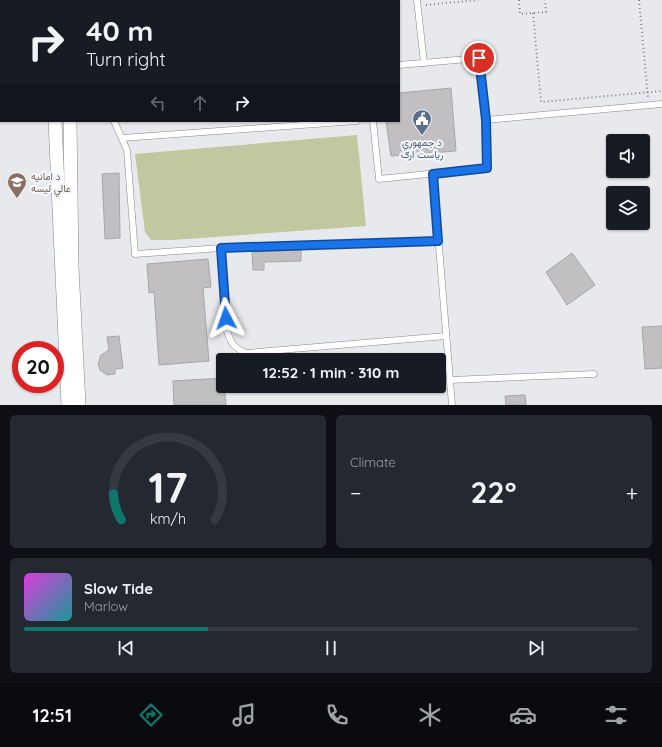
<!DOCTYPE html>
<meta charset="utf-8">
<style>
body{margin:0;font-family:Quicksand,Vazirmatn,sans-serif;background:#242831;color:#f1f3f6;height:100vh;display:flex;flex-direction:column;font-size:15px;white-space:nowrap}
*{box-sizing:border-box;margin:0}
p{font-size:13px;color:#9ea1a6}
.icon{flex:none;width:22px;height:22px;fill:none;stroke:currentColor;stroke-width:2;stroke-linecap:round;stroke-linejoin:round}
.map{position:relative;height:405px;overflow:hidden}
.drawer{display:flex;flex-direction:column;gap:10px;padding:10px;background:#0d0f14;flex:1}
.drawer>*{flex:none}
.top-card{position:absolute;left:0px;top:0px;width:400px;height:122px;box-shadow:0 1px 3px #0004;background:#171b24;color:#f1f3f6;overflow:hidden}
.fabs{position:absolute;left:606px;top:134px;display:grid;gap:8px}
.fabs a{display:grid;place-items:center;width:44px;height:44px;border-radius:4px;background:#171b24;box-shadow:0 1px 3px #0004;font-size:20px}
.speed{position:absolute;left:12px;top:341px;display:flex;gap:8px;font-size:20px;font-weight:700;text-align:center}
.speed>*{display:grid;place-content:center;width:52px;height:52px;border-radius:50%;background:#171b24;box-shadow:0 1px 3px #0004;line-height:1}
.speed .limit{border:6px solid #d22;background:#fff;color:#111}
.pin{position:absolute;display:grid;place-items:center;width:34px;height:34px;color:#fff;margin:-17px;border:2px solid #fff;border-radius:50%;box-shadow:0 1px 4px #0007}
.me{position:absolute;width:44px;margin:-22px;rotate:356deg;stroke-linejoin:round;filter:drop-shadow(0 0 3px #0008)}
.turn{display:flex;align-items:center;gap:14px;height:84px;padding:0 20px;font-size:18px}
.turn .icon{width:52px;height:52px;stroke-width:2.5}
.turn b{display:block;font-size:28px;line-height:34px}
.lanes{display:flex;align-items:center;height:38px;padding:0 20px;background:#0003;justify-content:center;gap:20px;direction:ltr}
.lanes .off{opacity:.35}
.big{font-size:30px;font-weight:800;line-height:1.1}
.drawer .card{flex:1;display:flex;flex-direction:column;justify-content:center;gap:6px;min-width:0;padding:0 14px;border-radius:6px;background:#242831}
.drawer .dial{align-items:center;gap:0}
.dial svg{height:104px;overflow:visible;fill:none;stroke:#363941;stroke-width:7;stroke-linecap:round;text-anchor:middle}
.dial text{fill:#f1f3f6;stroke:none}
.song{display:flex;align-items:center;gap:12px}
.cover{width:48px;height:48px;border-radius:6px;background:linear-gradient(135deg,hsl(300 70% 55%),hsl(180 70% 35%))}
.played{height:4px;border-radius:2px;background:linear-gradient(90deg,#0f766e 30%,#363941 30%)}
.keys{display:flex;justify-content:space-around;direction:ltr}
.heat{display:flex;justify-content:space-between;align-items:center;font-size:22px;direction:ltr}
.drawer .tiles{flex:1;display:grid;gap:10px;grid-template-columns:1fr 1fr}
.card:last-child{grid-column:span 2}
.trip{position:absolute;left:216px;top:353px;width:230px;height:40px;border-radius:4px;background:#171b24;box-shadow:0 1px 3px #0004;font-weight:800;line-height:40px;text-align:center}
.tabs{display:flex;height:64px;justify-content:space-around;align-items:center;background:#090b0e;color:#9ea1a6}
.tabs .icon{width:28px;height:28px}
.tabs .selected{color:#0f766e}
.tabs b{font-size:18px;color:#f1f3f6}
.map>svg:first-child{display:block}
.green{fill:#c0c8a0}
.building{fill:#c1bfc2;stroke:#a9a6aa}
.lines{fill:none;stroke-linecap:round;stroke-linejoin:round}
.service-casing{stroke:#85878a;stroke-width:7}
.minor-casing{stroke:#85878a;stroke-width:14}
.path{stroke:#818285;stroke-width:2;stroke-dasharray:1 3;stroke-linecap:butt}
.service{stroke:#fff;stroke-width:6}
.minor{stroke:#fff;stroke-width:13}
.route-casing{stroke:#114b97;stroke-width:10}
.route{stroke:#1a73e8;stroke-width:7}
.labels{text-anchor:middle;stroke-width:4;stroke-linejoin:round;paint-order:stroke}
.service-label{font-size:10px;fill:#4e5e75;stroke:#f4f7fb}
.education-label{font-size:10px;fill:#785e54;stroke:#f4f7fb;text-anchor:start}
</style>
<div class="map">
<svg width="662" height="405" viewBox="0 0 662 405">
<rect width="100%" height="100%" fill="#e7e9ed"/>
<path class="green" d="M 357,135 L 366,226 L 173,240 L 151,240 L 145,232 L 135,154 Z"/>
<g class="building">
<path d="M 451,88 L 456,151 L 391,156 L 386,121 L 399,121 L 399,93 Z"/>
<path d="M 119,173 L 120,238 L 105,239 L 102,174 Z"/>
<path d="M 301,250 L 301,261 L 264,262 L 264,270 L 253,270 L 252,252 Z"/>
<path d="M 572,253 L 595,285 L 567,305 L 546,272 Z"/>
<path d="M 208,259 L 211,287 L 203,288 L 209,361 L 159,365 L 154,292 L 149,293 L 147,264 Z"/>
<path d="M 662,326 L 662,368 L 645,369 L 642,327 Z"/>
<path d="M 119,336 L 123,368 L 115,369 L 115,374 L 107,375 L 100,370 L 98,364 L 101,355 L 109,350 L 107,337 Z"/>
<path d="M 223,378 L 226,405 L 174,405 L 173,381 Z"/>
<path d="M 525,395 L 526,405 L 506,405 L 505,396 Z"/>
</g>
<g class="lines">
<defs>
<g id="service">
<path d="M 107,0 L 107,1"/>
<path d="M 417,0 L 424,63"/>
<path d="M 486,120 L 662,104"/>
<path d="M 114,121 L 127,150 L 135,254 L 221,248 L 227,331 C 231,343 234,348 246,353 L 446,336"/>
<path d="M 373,121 L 379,179 L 487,168 L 486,120 L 479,58 L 399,65"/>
<path d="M 122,138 L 357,121"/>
<path d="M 433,173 L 452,405"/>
<path d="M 221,248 L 438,241"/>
<path d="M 450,380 L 594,374"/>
</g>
<g id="minor">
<path d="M 48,0 L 48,1"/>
<path d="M 63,0 L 63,1"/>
<path d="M 55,121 L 68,405"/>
<path d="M 70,121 L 72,267 L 79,405"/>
</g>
</defs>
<use href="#service" class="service-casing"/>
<use href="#minor" class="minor-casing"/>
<g class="path">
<path d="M 519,0 L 520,14 L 546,12 L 545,0"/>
<path d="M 639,0 L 648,98"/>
<path d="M 426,5 L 478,0"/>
<path d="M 533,13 L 541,102 L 662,91"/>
</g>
<use href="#service" class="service"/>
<use href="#minor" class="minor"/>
</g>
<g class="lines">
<defs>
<path id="route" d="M 226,318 L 221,248 L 438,241 L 433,174 L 487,168 L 486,120 L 479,58"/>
</defs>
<use href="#route" class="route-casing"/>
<use href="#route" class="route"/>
</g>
<defs>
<symbol id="civic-pin" viewBox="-11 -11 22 30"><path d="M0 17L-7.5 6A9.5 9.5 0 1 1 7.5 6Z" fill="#5c6f8a" stroke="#f4f7fb"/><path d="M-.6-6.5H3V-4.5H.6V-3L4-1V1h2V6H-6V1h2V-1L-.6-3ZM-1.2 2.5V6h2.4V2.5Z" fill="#fff"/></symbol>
<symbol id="school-pin" viewBox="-11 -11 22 30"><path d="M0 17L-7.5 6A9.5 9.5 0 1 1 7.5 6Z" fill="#8d6e63" stroke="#f4f7fb"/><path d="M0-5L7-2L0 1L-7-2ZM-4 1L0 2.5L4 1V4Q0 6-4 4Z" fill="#fff"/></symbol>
</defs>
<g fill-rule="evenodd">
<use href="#civic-pin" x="411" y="108" width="22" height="30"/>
<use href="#school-pin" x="6" y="171" width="22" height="30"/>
</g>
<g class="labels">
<g class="service-label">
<text x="422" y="146">د جمهوري<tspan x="422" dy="12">ریاست ارګ</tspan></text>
</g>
<g class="education-label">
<text x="31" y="180">د امانیه<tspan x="31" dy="12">عالي لیسه</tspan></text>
</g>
</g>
</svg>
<div class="fabs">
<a><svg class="icon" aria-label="sound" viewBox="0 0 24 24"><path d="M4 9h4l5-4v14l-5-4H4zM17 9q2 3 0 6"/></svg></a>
<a><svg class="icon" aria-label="layers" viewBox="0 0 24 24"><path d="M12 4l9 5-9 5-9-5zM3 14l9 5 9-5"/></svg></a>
</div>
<div class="speed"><div class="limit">20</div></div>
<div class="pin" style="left:479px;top:58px;background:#d93025"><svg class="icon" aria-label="arrive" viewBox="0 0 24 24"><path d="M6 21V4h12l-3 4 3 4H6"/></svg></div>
<svg class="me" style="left:226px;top:318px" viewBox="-20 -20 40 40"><path d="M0-17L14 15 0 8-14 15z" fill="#1a73e8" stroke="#fff" stroke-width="4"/></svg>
<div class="trip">12:52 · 1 min · 310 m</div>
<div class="top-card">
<div class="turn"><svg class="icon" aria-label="right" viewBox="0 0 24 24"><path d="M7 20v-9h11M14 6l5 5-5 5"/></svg><div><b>40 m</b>Turn right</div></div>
<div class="lanes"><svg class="icon off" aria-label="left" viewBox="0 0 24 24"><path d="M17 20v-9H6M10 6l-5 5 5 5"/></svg><svg class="icon off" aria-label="ahead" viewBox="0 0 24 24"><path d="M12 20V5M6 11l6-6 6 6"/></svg><svg class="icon" aria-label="right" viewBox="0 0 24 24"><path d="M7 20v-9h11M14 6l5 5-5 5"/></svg></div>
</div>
</div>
<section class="drawer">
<div class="tiles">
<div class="card dial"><svg viewBox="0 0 100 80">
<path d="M14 69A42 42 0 1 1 86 69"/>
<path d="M14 69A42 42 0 0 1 8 49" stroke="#0f766e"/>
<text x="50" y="56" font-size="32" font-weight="700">17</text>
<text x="50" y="72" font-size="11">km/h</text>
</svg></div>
<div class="card"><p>Climate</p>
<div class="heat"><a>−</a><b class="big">22°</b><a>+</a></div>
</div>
<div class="card">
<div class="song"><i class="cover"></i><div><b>Slow Tide</b><p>Marlow</p></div></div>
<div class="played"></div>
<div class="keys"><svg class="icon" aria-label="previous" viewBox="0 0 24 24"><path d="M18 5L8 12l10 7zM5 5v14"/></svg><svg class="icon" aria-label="pause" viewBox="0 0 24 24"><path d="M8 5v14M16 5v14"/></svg><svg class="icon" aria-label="next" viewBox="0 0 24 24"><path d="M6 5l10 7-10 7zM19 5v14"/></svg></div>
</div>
</div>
</section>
<nav class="tabs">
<b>12:51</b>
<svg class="icon selected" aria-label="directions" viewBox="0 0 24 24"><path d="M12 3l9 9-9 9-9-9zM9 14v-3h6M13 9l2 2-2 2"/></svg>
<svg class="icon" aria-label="music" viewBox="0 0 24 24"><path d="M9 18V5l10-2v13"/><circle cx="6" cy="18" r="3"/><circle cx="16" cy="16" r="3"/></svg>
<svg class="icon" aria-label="phone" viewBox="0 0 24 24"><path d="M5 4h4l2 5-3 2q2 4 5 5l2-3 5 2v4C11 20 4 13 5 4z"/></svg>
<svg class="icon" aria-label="climate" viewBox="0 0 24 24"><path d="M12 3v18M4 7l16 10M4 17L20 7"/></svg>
<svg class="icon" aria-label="car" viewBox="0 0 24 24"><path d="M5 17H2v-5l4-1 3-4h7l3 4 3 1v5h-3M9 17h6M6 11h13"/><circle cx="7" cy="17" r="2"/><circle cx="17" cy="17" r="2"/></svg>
<svg class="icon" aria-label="filters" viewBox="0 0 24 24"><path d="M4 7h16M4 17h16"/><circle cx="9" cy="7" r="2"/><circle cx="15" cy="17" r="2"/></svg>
</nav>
